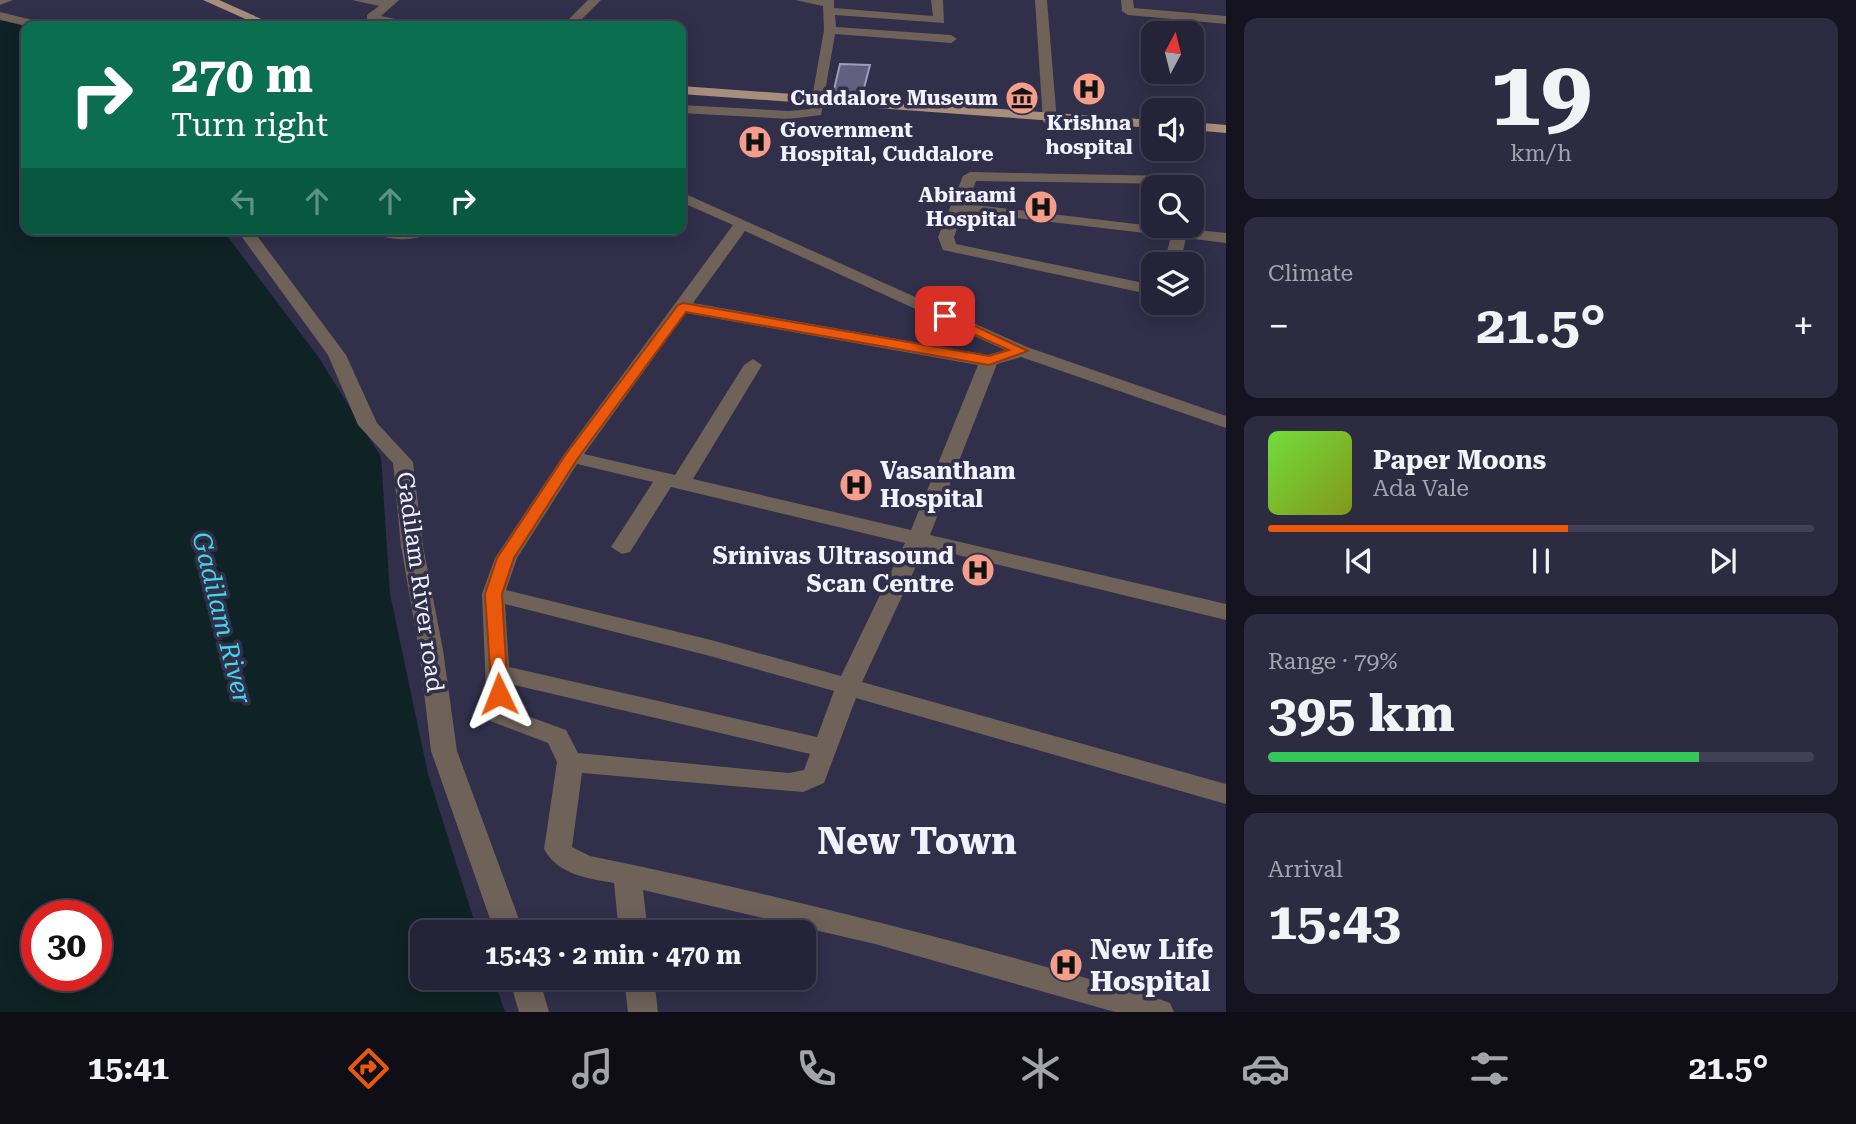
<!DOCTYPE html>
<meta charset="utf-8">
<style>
body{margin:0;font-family:"Roboto Serif",serif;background:#2d2b40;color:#f1f3f6;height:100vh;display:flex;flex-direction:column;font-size:26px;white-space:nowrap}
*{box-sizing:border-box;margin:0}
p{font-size:23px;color:#a3a4ae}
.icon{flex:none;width:38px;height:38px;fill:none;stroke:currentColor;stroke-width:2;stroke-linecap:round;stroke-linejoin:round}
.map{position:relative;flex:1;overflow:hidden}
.drawer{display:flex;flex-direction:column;gap:18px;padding:18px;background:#14131f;width:630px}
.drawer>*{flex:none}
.top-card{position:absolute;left:21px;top:21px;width:665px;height:214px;border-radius:14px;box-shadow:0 4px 18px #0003,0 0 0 2px #424053;background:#0b6e4f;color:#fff;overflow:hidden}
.needle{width:46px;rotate:7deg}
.tools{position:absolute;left:1141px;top:21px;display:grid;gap:14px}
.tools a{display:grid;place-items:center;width:63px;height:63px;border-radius:14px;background:#252338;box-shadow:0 4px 18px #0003,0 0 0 2px #424053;font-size:35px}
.speed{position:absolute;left:21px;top:900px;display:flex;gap:14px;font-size:35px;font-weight:700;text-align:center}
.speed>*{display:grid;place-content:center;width:91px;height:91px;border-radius:50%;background:#252338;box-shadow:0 4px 18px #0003,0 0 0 2px #424053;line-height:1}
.speed .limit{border:10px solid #d22;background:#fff;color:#111}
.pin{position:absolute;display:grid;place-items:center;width:60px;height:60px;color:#fff;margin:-30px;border-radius:14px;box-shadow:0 4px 10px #0006}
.me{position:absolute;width:77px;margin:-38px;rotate:358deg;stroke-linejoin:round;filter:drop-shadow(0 0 5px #0008)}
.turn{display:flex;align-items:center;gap:24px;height:147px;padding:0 35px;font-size:32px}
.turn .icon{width:91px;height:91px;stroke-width:2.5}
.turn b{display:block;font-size:49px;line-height:60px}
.lanes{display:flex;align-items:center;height:66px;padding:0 35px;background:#0003;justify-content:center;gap:35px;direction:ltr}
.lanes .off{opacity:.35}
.big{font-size:52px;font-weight:700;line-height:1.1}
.drawer .widget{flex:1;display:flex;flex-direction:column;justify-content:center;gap:10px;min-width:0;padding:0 24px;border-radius:14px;background:#2d2b40}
.drawer .dial{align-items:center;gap:0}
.dial b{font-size:91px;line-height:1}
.song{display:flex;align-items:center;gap:21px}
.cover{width:84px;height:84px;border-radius:10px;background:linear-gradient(135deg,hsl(100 70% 55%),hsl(70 70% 35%))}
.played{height:7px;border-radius:4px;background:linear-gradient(90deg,#ea580c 55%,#424053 55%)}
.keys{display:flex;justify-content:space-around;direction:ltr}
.heat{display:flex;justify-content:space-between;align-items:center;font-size:38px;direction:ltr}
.charge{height:10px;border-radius:5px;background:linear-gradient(90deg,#34c759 79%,#424053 0)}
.trip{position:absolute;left:410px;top:920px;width:406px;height:70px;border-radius:14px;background:#252338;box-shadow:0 4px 18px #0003,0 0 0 2px #424053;font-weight:700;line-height:70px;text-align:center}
.menu{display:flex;height:112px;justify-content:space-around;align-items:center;background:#0f0e16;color:#a3a4ae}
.menu .icon{width:49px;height:49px}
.menu .current{color:#ea580c}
.menu b{font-size:32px;color:#f1f3f6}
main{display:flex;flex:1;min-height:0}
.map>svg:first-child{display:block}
.water{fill:#0f2225;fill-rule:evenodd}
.building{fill:#61607e;stroke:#9e9dbe;stroke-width:2}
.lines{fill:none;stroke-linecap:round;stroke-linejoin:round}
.minor{fill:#6e6259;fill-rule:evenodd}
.major{fill:#a88f7d;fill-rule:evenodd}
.route{fill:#ea580c;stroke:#983908;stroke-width:2}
.labels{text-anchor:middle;stroke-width:7;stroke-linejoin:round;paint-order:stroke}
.far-poi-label{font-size:21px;font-weight:bold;fill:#f1f1ff;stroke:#312f4a;text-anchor:end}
.poi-label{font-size:24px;font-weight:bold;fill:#f1f1ff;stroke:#312f4a;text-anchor:start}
.street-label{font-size:24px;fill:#f1f1ff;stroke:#312f4a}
.water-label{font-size:26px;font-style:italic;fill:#41d6eb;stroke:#312f4a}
.near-poi-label{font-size:28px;font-weight:bold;fill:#f1f1ff;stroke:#312f4a;text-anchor:start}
.near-district-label{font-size:38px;font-weight:bold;fill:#f1f1ff;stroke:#312f4a}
</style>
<main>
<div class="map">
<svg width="1226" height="1012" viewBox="0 0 1226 1012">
<rect width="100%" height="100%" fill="#312f4a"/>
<path class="water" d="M 0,19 L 26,27 L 26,229 L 222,229 L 317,355 L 381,457 L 390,594 L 428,774 L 478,933 L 422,933 L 422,978 L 493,978 L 505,1012 L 0,1012 ZM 37,915 L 96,915 L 96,975 L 37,975 Z"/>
<path class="building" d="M 840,64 L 870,65 L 862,96 L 833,94 Z"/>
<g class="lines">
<g class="minor">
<path d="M 0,0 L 13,0 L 0,5 Z"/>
<path d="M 352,0 L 399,0 L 381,16 L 430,26 L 402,26 L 367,21 L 367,15 L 379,6 Z"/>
<path d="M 588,0 L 601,0 L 575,26 L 562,26 Z"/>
<path d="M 795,0 L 834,0 L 834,8 L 933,16 L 931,0 L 943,0 L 944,23 L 835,15 L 836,27 L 951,35 L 957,39 L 951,43 L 835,34 L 821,115 L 789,119 L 681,113 L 681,105 L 789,111 L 810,109 L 824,30 L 823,6 Z"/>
<path d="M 1035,0 L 1047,0 L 1057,122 L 1050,126 L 1043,122 Z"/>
<path d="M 1121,0 L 1133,0 L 1134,8 L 1226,16 L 1226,24 L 1128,15 L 1122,11 Z"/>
<path d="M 0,12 L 44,23 L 46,26 L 27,26 L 0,20 Z"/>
<path d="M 970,172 L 1172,176 L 1191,179 L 1195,187 L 1192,190 L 1192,187 L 1172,184 L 976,181 L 967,204 L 1153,226 L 1189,226 L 1188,229 L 1226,233 L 1226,243 L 1186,238 L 1180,264 L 1164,264 L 1171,236 L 963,212 L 954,237 L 956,244 L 1153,285 L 1153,295 L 943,250 L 938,237 L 963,176 Z"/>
<path d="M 681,192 L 1027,347 L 1226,416 L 1226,428 L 1021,357 L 997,364 L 930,535 L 1226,604 L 1226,620 L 925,547 L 862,682 L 1226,784 L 1226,804 L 856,698 L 824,783 L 803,792 L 582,773 L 572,847 L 590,856 C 782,895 971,944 1159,999 L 1170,1003 L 1174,1012 L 1115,1012 L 875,944 L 643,890 L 648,933 L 619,933 L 614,883 C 587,878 558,875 544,849 L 557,762 L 548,743 L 490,721 L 487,715 L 482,594 L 495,558 L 565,453 L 733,225 L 681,202 ZM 745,231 L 1005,350 L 988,355 L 693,303 ZM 686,313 L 978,365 L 911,530 L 693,479 L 762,365 L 753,359 L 744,365 L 675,475 L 584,454 ZM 577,464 L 653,482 L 611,547 L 622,554 L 630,552 L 671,487 L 905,543 L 841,676 L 711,640 L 506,590 L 517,558 ZM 505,604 L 710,656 L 834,691 L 817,737 L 509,667 ZM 510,684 L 810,754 L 804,770 L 789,773 L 578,753 L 566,730 L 511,710 Z"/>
<path d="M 236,229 L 252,229 L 346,355 L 377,423 L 413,462 L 423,546 L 443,650 L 457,751 L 524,933 L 495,933 L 431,751 L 419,650 L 401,546 L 393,463 L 358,425 L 328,355 Z"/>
<path d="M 368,229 L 436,229 C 421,243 383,242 368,229 Z"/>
<path d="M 509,978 L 539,978 L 549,1012 L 519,1012 Z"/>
<path d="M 624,978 L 654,978 L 658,1012 L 628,1012 Z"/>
</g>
<g class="major">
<path d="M 203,0 L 219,0 L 277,26 L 261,26 Z"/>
<path d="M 681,86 L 1153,120 L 1153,128 L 681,94 Z"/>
<path d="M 1192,122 L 1226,125 L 1226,133 L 1192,130 Z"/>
</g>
</g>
<path class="route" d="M 683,303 L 989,356 L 1009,350 L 940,319 L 938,316 L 945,312 L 1028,351 L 989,365 L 686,312 L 578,458 L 514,558 L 502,594 L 508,694 L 505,699 L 492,699 L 485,594 L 497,558 L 566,454 L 678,305 Z"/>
<defs>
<symbol id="hospital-disc" viewBox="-11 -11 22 22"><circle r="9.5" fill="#f49d8b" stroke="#312f4a"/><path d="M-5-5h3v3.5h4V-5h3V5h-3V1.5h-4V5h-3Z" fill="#111"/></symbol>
<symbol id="museum-disc" viewBox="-11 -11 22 22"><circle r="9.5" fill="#f49d8b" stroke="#312f4a"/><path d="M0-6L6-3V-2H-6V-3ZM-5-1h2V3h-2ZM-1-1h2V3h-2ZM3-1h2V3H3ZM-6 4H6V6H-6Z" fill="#111"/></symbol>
</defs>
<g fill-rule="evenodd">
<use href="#hospital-disc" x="1070" y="70" width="38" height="38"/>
<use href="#museum-disc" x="1003" y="79" width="38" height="38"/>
<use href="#hospital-disc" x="736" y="123" width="38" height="38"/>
<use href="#hospital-disc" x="1022" y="188" width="38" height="38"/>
<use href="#hospital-disc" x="837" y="466" width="38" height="38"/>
<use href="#hospital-disc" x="959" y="551" width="38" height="38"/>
<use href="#hospital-disc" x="1047" y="946" width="38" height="38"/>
</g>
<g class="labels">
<g class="far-poi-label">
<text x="998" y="105">Cuddalore Museum</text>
<text x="1089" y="130" text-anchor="middle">Krishna<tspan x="1089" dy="24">hospital</tspan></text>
<text x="780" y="137" text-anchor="start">Government<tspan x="780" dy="24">Hospital, Cuddalore</tspan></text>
<text x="1016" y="202">Abiraami<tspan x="1016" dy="24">Hospital</tspan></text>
</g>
<g class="poi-label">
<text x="880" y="479">Vasantham<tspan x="880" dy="28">Hospital</tspan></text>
<text x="954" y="564" text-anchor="end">Srinivas Ultrasound<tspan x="954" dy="28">Scan Centre</tspan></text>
</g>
<g class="street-label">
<text transform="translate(420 582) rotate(82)" y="8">Gadilam River road</text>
</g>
<g class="water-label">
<text transform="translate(222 618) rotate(76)" y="9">Gadilam River</text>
</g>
<g class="near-poi-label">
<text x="1090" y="959">New Life<tspan x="1090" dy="32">Hospital</tspan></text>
</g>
<g class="near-district-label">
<text x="917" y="854">New Town</text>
</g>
</g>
</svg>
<div class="tools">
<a><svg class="needle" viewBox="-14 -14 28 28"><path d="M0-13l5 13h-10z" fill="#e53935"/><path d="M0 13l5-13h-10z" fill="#a3a4ae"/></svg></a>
<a><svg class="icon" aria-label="sound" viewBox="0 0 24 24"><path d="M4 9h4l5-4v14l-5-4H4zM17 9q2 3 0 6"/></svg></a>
<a><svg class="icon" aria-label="search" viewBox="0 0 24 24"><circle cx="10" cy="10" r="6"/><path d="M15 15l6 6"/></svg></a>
<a><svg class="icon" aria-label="layers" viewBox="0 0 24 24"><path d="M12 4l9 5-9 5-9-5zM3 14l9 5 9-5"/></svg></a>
</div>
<div class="speed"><div class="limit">30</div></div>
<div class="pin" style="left:945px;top:316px;background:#d93025"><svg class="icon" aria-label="arrive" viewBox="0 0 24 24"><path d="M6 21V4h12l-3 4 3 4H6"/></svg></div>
<svg class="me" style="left:499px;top:694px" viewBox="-20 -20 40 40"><path d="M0-17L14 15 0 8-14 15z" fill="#ea580c" stroke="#fff" stroke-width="4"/></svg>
<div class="trip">15:43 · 2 min · 470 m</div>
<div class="top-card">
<div class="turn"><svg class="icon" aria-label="right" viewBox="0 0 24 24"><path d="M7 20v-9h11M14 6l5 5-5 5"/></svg><div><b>270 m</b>Turn right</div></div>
<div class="lanes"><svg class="icon off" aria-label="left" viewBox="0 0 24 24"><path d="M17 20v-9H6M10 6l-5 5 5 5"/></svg><svg class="icon off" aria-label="ahead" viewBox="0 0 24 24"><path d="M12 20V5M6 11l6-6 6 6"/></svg><svg class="icon off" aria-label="ahead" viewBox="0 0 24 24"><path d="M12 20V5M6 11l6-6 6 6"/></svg><svg class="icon" aria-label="right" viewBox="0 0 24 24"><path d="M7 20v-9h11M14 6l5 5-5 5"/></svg></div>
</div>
</div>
<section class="drawer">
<div class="widget dial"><b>19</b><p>km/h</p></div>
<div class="widget"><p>Climate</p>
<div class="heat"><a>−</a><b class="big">21.5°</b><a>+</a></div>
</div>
<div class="widget">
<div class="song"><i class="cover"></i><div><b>Paper Moons</b><p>Ada Vale</p></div></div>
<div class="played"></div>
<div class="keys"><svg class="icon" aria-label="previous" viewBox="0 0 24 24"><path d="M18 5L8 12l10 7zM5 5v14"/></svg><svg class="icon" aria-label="pause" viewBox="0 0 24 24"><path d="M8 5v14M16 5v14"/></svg><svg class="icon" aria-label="next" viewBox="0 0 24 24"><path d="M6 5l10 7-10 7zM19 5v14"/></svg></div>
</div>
<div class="widget"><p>Range · 79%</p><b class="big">395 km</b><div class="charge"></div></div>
<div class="widget"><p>Arrival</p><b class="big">15:43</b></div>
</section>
</main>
<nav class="menu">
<b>15:41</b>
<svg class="icon current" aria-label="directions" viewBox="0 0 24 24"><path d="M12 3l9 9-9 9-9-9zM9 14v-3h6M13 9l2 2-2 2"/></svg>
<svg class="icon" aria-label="music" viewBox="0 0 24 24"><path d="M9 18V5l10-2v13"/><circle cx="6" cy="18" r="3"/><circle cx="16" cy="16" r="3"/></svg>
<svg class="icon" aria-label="phone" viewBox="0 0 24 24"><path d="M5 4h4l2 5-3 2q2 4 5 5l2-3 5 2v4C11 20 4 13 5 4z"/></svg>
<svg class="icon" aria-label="climate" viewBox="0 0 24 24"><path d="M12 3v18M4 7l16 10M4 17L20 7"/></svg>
<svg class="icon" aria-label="car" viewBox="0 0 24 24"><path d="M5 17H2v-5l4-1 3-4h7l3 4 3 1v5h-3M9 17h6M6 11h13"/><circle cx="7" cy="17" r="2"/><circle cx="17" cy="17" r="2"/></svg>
<svg class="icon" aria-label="filters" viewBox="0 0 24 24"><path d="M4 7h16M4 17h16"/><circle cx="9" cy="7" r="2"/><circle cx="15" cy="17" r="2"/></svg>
<b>21.5°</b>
</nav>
